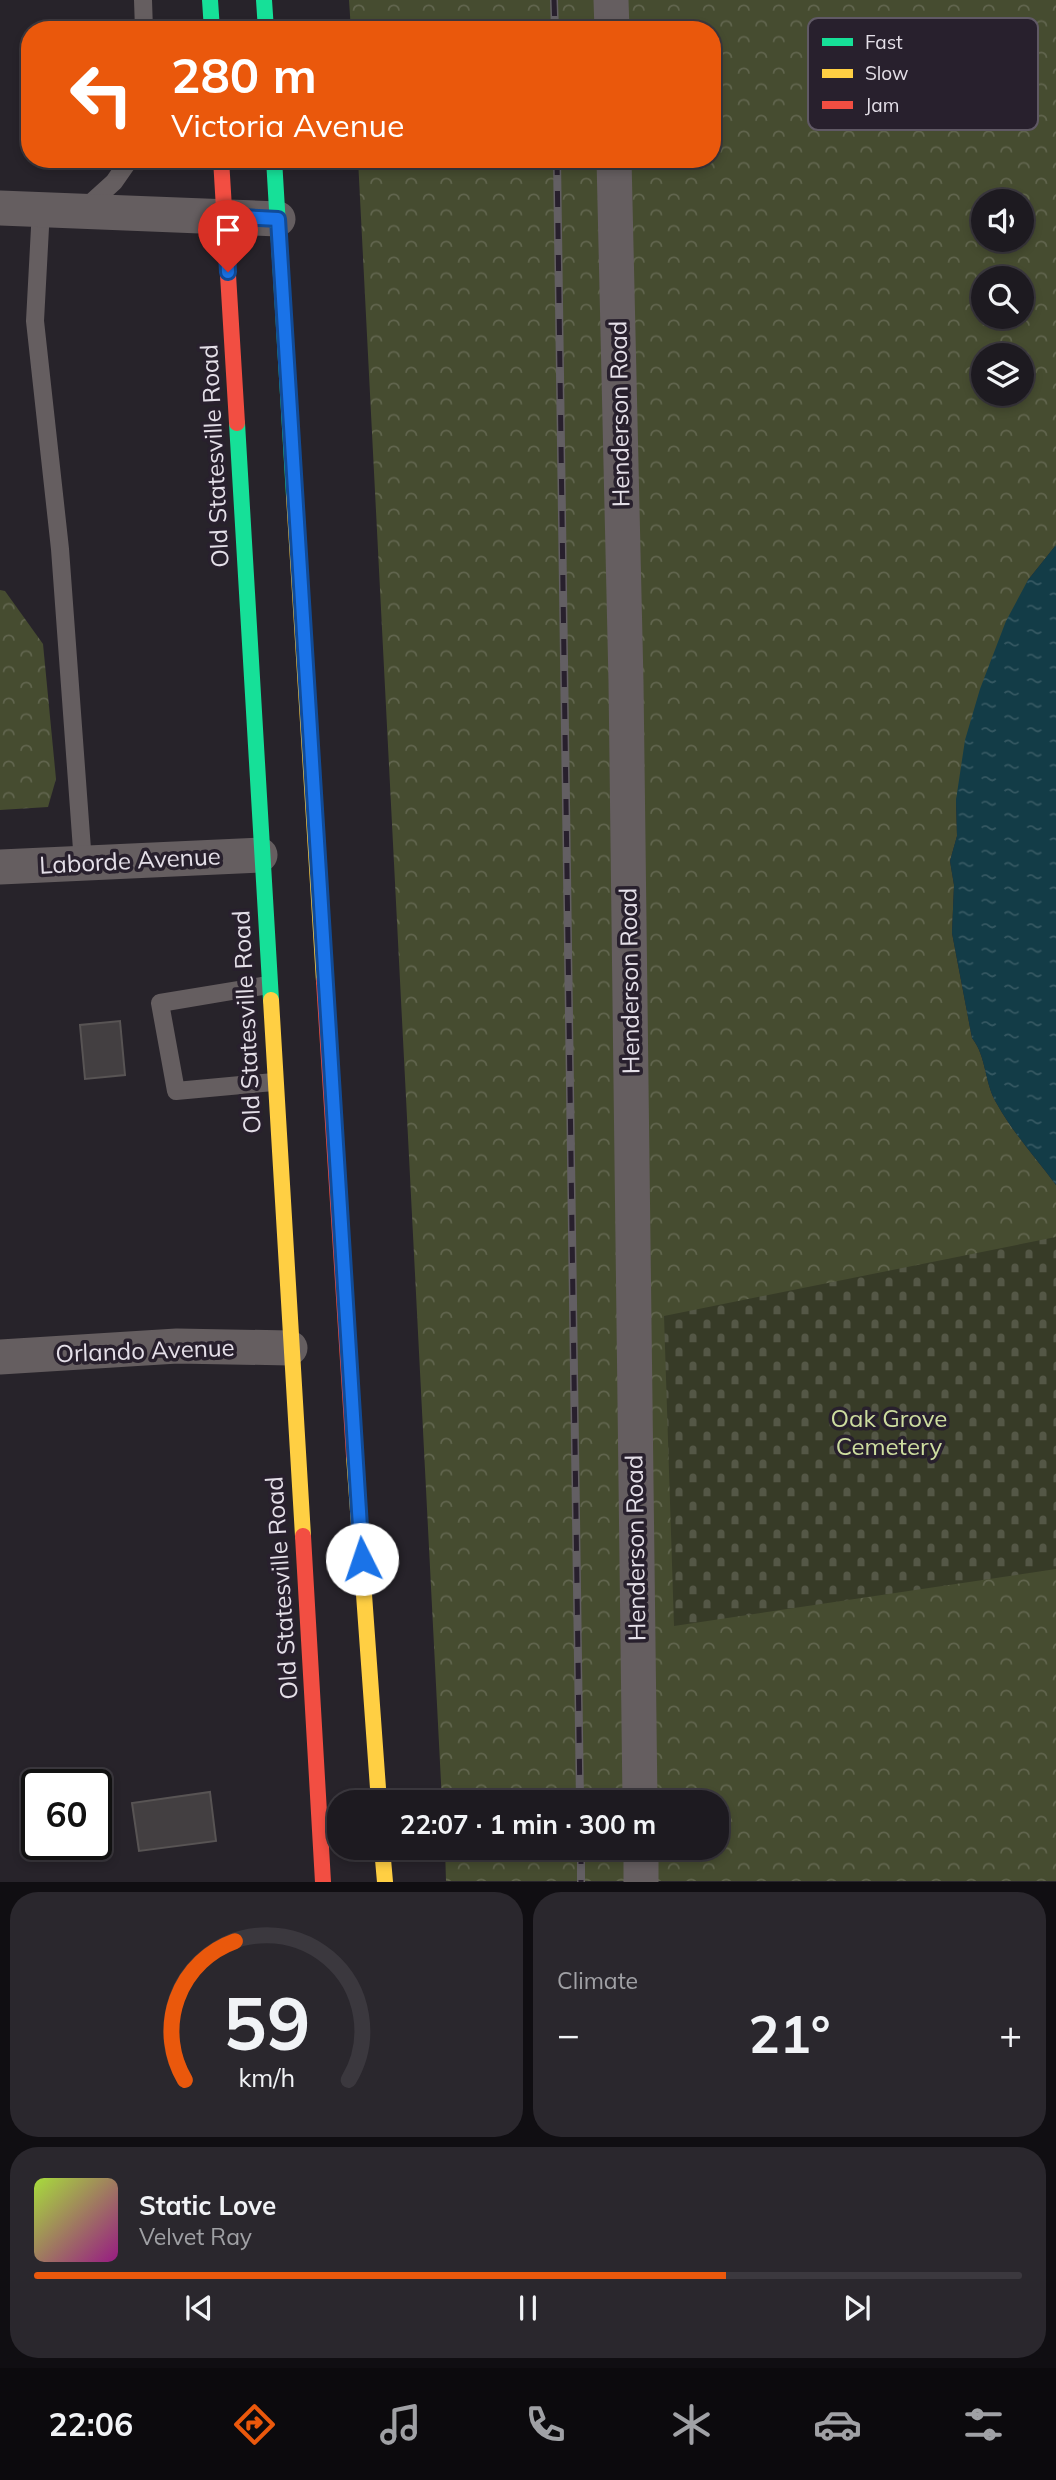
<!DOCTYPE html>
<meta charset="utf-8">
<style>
body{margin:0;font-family:Mulish,sans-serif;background:#2a272d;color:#f1f3f6;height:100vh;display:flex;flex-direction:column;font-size:26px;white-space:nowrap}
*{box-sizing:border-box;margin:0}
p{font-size:23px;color:#a0a1a5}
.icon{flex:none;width:38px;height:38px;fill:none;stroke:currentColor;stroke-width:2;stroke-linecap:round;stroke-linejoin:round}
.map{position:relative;height:1882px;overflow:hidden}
.drawer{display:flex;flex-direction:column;gap:10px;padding:10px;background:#100e12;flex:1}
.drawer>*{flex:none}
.banner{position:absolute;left:21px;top:21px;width:700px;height:147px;border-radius:28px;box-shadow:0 4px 10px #0003,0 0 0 2px #3b383e;background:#ea580c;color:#fff;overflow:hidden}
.controls{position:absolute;left:971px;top:189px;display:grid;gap:14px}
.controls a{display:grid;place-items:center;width:63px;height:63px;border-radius:50%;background:#1d1a20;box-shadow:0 4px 10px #0003,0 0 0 2px #3b383e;font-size:35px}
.speed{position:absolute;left:21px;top:1769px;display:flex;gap:14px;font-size:35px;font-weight:700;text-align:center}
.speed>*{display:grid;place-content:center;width:91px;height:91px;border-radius:50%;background:#1d1a20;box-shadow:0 4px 10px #0003,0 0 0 2px #3b383e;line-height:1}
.speed .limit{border:4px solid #111;border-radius:10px;background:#fff;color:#111}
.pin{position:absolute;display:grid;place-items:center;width:60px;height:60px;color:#fff;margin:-72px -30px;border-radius:50% 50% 50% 0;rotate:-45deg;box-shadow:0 0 7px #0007}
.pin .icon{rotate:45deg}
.me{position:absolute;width:77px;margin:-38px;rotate:356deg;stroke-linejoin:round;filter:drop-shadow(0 0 5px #0008)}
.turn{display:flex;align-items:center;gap:24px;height:147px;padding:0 35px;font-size:32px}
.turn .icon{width:91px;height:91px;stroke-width:2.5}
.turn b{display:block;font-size:49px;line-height:60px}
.big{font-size:52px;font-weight:700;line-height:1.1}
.drawer .tile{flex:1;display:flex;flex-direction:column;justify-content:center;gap:10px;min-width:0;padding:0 24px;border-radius:28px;background:#2a272d}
.drawer .dial{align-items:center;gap:0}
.dial svg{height:182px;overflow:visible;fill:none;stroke:#3b383e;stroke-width:7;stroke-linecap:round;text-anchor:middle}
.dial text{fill:#f1f3f6;stroke:none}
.song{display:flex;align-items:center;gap:21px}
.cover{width:84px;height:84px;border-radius:10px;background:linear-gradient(135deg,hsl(80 70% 55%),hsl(310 70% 35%))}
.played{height:7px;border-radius:4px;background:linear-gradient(90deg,#ea580c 70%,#3b383e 70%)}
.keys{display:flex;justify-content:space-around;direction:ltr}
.heat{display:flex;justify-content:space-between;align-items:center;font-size:38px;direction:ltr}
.drawer .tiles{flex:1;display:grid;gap:10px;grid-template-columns:1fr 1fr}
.tile:last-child{grid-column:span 2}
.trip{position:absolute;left:327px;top:1790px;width:402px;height:70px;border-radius:28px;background:#1d1a20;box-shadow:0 4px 10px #0003,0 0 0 2px #3b383e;font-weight:700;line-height:70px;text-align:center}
.tab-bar{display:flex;height:112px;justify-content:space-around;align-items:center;background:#0c0a0d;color:#a0a1a5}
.tab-bar .icon{width:49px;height:49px}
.tab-bar .selected{color:#ea580c}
.tab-bar b{font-size:32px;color:#f1f3f6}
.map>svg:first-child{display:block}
.forest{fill:url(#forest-crowns);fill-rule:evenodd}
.cemetery{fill:url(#cemetery-stones)}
.water{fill:url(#water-ripples)}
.building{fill:#433f41;stroke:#585454;stroke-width:2}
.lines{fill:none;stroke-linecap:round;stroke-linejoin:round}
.lane{stroke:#655e60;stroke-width:18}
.street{stroke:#655e60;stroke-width:35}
.fast{stroke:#16e098;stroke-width:16}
.slow{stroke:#ffcf43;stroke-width:16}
.jam{stroke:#f24e42;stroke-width:16}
.rail-casing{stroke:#635f63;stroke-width:8}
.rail{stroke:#28202d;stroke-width:5;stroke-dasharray:16;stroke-linecap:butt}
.route-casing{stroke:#114b97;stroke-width:18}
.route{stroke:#1a73e8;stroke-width:12}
.labels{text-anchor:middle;stroke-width:7;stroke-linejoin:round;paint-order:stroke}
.street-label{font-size:24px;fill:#e4dfe8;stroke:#28202d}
.park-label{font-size:24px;fill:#cddd9f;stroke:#28202d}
.key{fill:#28202d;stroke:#605965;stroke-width:2}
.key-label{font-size:19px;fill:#e4dfe8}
</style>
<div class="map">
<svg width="1056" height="1882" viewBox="0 0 1056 1882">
<defs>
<pattern id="forest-crowns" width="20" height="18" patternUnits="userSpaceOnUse" patternTransform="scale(1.75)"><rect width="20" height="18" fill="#464c30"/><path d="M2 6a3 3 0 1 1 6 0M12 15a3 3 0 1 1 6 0" fill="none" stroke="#61654e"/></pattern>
<pattern id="cemetery-stones" width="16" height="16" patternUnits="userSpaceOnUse" patternTransform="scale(1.75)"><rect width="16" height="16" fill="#373b27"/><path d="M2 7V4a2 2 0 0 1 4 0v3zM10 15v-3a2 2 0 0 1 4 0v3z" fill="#545746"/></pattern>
<pattern id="water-ripples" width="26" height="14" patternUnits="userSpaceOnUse" patternTransform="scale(1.75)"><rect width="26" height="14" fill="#133c47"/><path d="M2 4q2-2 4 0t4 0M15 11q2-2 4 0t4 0" fill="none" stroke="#355862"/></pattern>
</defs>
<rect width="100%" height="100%" fill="#27232a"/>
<g class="forest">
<path d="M 349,0 L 1056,0 L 1056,545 L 1028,580 L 956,800 L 957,836 L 950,861 L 954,885 L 952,933 L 972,1038 C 987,1057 984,1083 997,1104 C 1013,1133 1037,1159 1056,1185 L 1056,1881 L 446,1881 L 445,1848 L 718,1848 L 718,1802 L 442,1802 L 358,159 L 712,159 L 712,30 L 351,30 ZM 984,201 L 1022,201 L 1022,240 L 984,240 ZM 984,278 L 1022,278 L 1022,317 L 984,317 ZM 984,355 L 1022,355 L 1022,394 L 984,394 Z"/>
<path d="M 0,590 L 5,591 L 43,644 L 56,779 L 48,807 L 0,810 Z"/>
</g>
<path class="cemetery" d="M 1056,1237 L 1056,1569 L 674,1626 L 664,1316 Z"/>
<path class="water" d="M 1056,545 L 1056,1185 C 1037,1159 1013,1133 997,1104 C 984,1083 987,1057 972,1038 L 952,933 L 954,885 L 950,861 L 957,836 L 956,800 L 965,740 L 980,689 L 1006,621 L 1028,580 Z"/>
<g class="building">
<path d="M 120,1021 L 125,1075 L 85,1079 L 80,1025 Z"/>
<path d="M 210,1792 L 216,1841 L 139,1851 L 132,1803 Z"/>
</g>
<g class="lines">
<g class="lane">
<path d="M 143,0 L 144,30"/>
<path d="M 41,209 L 35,321 L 60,549 L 83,863"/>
<path d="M 82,211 L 114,182 L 130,159"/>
<path d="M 268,985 L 160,1003 L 176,1091 L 274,1082"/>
</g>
<g class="street">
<path d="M 611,0 L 612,30"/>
<path d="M 614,159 L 626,682 L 640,1802"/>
<path d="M 0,208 L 278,219"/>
<path d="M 0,867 L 260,855"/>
<path d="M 0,1357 L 177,1346 L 290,1348"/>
<path d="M 641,1848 L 641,1882"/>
</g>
<g class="fast">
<path d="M 210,0 L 212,30"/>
<path d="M 264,0 L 266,30"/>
<path d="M 274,159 L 294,496"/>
<path d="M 237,423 L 271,1000"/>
</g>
<g class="slow">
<path d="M 294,496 L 324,981"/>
<path d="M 271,1000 L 303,1536"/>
<path d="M 354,1456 L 379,1802"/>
<path d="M 382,1848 L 385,1882"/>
</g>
<g class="jam">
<path d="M 221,159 L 237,423"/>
<path d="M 324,981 L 354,1456"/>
<path d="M 303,1536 L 323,1882"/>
</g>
<defs>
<g id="rail">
<path d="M 554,0 L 555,30"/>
<path d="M 557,159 L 580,1802"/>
<path d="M 581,1848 L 581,1882"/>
</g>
</defs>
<use href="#rail" class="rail-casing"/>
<use href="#rail" class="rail"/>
</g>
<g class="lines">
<defs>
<path id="route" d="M 228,272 L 225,216 L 278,219 L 362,1559"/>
</defs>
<use href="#route" class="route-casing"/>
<use href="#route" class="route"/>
</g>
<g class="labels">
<g class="street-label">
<text transform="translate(620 414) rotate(-91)" y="8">Henderson Road</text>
<text transform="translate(215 456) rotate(-93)" y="8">Old Statesville Road</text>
<text transform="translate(130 861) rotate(-3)" y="8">Laborde Avenue</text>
<text transform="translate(630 981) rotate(-91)" y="8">Henderson Road</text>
<text transform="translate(247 1022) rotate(-93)" y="8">Old Statesville Road</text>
<text transform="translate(145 1351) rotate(-2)" y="8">Orlando Avenue</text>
<text transform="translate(636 1548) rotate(-91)" y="8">Henderson Road</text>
<text transform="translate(282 1588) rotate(-94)" y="8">Old Statesville Road</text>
</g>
<g class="park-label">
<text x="889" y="1427">Oak Grove<tspan x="889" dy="28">Cemetery</tspan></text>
</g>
</g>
<rect x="808" y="18" width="230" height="112" rx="10" class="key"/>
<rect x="822" y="38" width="31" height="8" fill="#16e098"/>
<rect x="822" y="69" width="31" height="9" fill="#ffcf43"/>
<rect x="822" y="101" width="31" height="8" fill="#f24e42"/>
<g class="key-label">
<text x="865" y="49">Fast</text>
<text x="865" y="80">Slow</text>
<text x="865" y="112">Jam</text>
</g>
</svg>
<div class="controls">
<a><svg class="icon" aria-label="sound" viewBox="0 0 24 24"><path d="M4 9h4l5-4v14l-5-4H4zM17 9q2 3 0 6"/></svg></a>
<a><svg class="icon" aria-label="search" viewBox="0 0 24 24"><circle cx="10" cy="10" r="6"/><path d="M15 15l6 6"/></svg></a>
<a><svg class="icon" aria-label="layers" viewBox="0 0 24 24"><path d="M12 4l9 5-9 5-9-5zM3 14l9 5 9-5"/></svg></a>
</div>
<div class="speed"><div class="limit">60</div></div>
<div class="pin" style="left:228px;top:272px;background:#d93025"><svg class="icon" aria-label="arrive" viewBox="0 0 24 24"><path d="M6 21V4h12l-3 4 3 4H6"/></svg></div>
<svg class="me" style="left:362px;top:1559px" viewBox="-20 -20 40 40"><circle r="19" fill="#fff"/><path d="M0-13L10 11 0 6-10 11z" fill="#1a73e8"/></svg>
<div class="trip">22:07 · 1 min · 300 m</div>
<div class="banner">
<div class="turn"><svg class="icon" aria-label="left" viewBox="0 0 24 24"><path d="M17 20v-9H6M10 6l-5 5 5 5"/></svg><div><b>280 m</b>Victoria Avenue</div></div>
</div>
</div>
<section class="drawer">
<div class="tiles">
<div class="tile dial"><svg viewBox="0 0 100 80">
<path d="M14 69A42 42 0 1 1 86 69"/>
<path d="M14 69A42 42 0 0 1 36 8" stroke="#ea580c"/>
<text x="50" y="56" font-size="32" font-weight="700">59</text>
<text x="50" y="72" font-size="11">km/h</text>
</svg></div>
<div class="tile"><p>Climate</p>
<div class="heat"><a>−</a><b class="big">21°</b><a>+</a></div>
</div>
<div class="tile">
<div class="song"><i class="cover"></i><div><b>Static Love</b><p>Velvet Ray</p></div></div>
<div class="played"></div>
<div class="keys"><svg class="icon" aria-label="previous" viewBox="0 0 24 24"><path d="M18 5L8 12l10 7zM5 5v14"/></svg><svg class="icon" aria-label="pause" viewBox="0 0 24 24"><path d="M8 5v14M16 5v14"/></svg><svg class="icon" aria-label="next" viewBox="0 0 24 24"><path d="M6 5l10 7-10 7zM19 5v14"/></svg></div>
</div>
</div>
</section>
<nav class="tab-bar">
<b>22:06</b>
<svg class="icon selected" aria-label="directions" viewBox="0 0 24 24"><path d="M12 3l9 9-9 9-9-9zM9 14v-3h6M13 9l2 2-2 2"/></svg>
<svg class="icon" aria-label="music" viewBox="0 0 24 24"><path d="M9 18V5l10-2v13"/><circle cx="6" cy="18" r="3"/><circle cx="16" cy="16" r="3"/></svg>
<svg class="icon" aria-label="phone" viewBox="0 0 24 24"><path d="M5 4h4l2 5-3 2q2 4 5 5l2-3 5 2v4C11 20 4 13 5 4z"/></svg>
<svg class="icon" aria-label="climate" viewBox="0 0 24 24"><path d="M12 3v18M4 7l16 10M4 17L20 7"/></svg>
<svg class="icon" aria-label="car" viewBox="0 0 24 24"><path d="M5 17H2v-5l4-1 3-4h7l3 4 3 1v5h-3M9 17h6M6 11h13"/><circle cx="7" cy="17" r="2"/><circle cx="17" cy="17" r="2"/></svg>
<svg class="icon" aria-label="filters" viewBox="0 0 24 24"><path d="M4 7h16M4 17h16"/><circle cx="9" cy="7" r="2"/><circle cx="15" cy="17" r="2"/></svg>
</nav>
